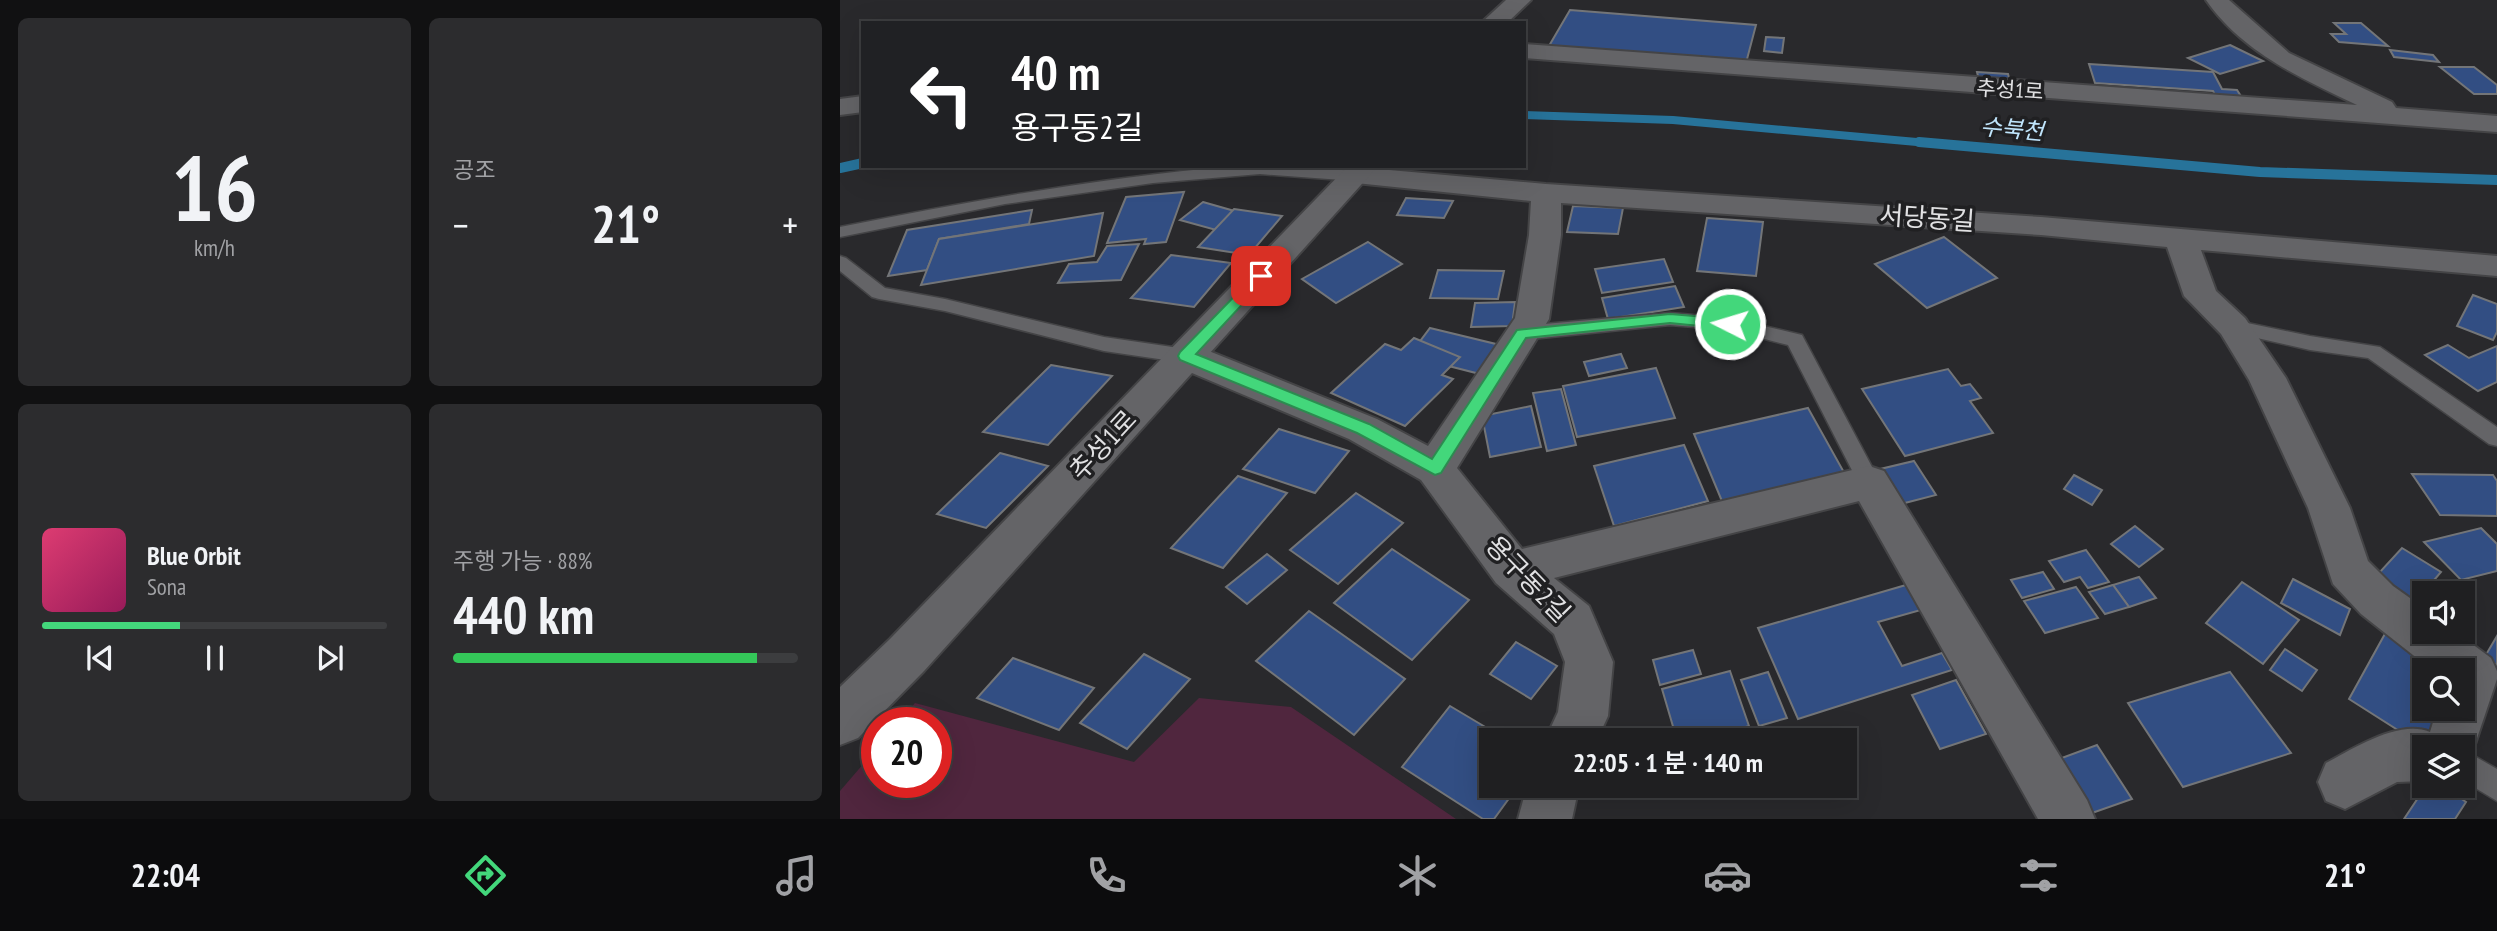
<!DOCTYPE html>
<html lang="ko">
<meta charset="utf-8">
<style>
body{margin:0;font-family:"PT Sans Narrow","Noto Sans KR",sans-serif;background:#2c2c2e;color:#f1f3f6;height:100vh;display:flex;flex-direction:column;font-size:26px;white-space:nowrap}
*{box-sizing:border-box;margin:0}
p{font-size:23px;color:#a1a2a5}
.icon{flex:none;width:38px;height:38px;fill:none;stroke:currentColor;stroke-width:2;stroke-linecap:round;stroke-linejoin:round}
.map{position:relative;flex:1;overflow:hidden}
.details{display:flex;flex-direction:column;gap:18px;padding:18px;background:#111112;width:840px}
.details>*{flex:none}
.hud{position:absolute;left:21px;top:21px;width:665px;height:147px;border-radius:0px;box-shadow:0 7px 28px #0002,0 0 0 2px #3c3d3f;background:#202124;color:#fff;overflow:hidden}
.fabs{position:absolute;left:1572px;top:581px;display:grid;gap:14px}
.fabs a{display:grid;place-items:center;width:63px;height:63px;border-radius:0px;background:#1f1f21;box-shadow:0 7px 28px #0002,0 0 0 2px #3c3d3f;font-size:35px}
.speed{position:absolute;left:21px;top:707px;display:flex;gap:14px;font-size:35px;font-weight:700;text-align:center}
.speed>*{display:grid;place-content:center;width:91px;height:91px;border-radius:50%;background:#1f1f21;box-shadow:0 7px 28px #0002,0 0 0 2px #3c3d3f;line-height:1}
.speed .limit{border:10px solid #d22;background:#fff;color:#111}
.pin{position:absolute;display:grid;place-items:center;width:60px;height:60px;color:#fff;margin:-30px;border-radius:14px;box-shadow:0 4px 10px #0006}
.me{position:absolute;width:77px;margin:-38px;rotate:275deg;stroke-linejoin:round;filter:drop-shadow(0 0 5px #0008)}
.turn{display:flex;align-items:center;gap:24px;height:147px;padding:0 35px;font-size:32px}
.turn .icon{width:91px;height:91px;stroke-width:2.5}
.turn b{display:block;font-size:49px;line-height:60px}
.big{font-size:52px;font-weight:600;line-height:1.1}
.details .widget{flex:1;display:flex;flex-direction:column;justify-content:center;gap:10px;min-width:0;padding:0 24px;border-radius:10px;background:#2c2c2e}
.details .dial{align-items:center;gap:0}
.dial b{font-size:91px;line-height:1}
.song{display:flex;align-items:center;gap:21px}
.cover{width:84px;height:84px;border-radius:10px;background:linear-gradient(135deg,hsl(340 70% 55%),hsl(330 70% 35%))}
.played{height:7px;border-radius:4px;background:linear-gradient(90deg,#43d77b 40%,#3c3d3f 40%)}
.keys{display:flex;justify-content:space-around;direction:ltr}
.heat{display:flex;justify-content:space-between;align-items:center;font-size:38px;direction:ltr}
.charge{height:10px;border-radius:5px;background:linear-gradient(90deg,#34c759 88%,#3c3d3f 0)}
.details .tiles{flex:1;display:grid;gap:18px;grid-template-columns:repeat(2,1fr)}
.trip{position:absolute;left:639px;top:728px;width:378px;height:70px;border-radius:0px;background:#1f1f21;box-shadow:0 7px 28px #0002,0 0 0 2px #3c3d3f;font-weight:600;line-height:70px;text-align:center}
.dock{display:flex;height:112px;justify-content:space-around;align-items:center;background:#0c0c0d;color:#a1a2a5}
.dock .icon{width:49px;height:49px}
.dock .on{color:#43d77b}
.dock b{font-size:32px;color:#f1f3f6}
main{display:flex;flex:1;min-height:0}
.map>svg:first-child{display:block}
.green{fill:#50263e}
.lines{fill:none;stroke-linecap:round;stroke-linejoin:round}
.stream-far1{stroke:#27739a;stroke-width:8}
.stream{stroke:#27739a;stroke-width:10}
.building{fill:#324e83;stroke:#737578;stroke-width:2}
.lane-casing{stroke:#444446;stroke-width:3}
.street-casing{stroke:#444446;stroke-width:4}
.secondary-casing{stroke:#444446;stroke-width:4}
.lane{fill:#646467;fill-rule:evenodd}
.street{fill:#646467;fill-rule:evenodd}
.secondary{fill:#646467;fill-rule:evenodd}
.route{fill:#43d77b;stroke:#2c8c50;stroke-width:2}
.labels{text-anchor:middle;stroke-width:7;stroke-linejoin:round;paint-order:stroke}
.far-street-label{font-size:21px;fill:#e1e1e3;stroke:#202022}
.far-water-label{font-size:23px;font-style:italic;fill:#c0e5fc;stroke:#202022}
.street-label{font-size:26px;fill:#e1e1e3;stroke:#202022}
</style>
<main>
<section class="details">
<div class="tiles">
<div class="widget dial"><b>16</b><p>km/h</p></div>
<div class="widget"><p>공조</p>
<div class="heat"><a>−</a><b class="big">21°</b><a>+</a></div>
</div>
<div class="widget">
<div class="song"><i class="cover"></i><div><b>Blue Orbit</b><p>Sona</p></div></div>
<div class="played"></div>
<div class="keys"><svg class="icon" aria-label="previous" viewBox="0 0 24 24"><path d="M18 5L8 12l10 7zM5 5v14"/></svg><svg class="icon" aria-label="pause" viewBox="0 0 24 24"><path d="M8 5v14M16 5v14"/></svg><svg class="icon" aria-label="next" viewBox="0 0 24 24"><path d="M6 5l10 7-10 7zM19 5v14"/></svg></div>
</div>
<div class="widget"><p>주행 가능 · 88%</p><b class="big">440 km</b><div class="charge"></div></div>
</div>
</section>
<div class="map">
<svg width="1657" height="819" viewBox="0 0 1657 819">
<rect width="100%" height="100%" fill="#29292c"/>
<path class="green" d="M 359,698 L 451,707 L 616,819 L 0,819 L 0,791 L 37,748 L 37,782 L 96,782 L 96,723 L 58,723 L 75,703 L 294,762 Z"/>
<g class="lines">
<path class="stream-far1" d="M 684,115 L 833,120 L 1099,144"/>
<g class="stream">
<path d="M 1079,142 L 1420,172 L 1657,180"/>
<path d="M 0,168 L 23,163"/>
</g>
</g>
<g class="building">
<path d="M 730,10 L 916,25 L 906,63 L 709,46 Z"/>
<path d="M 1494,23 L 1521,23 L 1548,46 L 1499,42 L 1491,34 L 1506,34 Z"/>
<path d="M 926,37 L 944,38 L 942,53 L 924,51 Z"/>
<path d="M 1390,45 L 1423,61 L 1380,74 L 1348,58 Z"/>
<path d="M 1550,50 L 1593,55 L 1599,62 L 1554,57 Z"/>
<path d="M 1249,64 L 1373,72 L 1382,89 L 1397,90 L 1404,101 L 1378,100 L 1373,91 L 1255,83 Z"/>
<path d="M 1600,67 L 1634,67 L 1657,85 L 1657,94 L 1634,94 Z"/>
<path d="M 1137,72 L 1168,74 L 1171,85 L 1140,84 Z"/>
<path d="M 344,192 L 326,242 L 304,244 L 306,239 L 267,243 L 286,197 Z"/>
<path d="M 566,198 L 613,201 L 604,218 L 557,215 Z"/>
<path d="M 363,202 L 398,212 L 376,230 L 340,220 Z"/>
<path d="M 733,206 L 783,208 L 778,234 L 727,232 Z"/>
<path d="M 394,209 L 442,216 L 409,255 L 358,247 Z"/>
<path d="M 192,210 L 189,224 L 99,239 L 87,270 L 48,276 L 67,230 Z"/>
<path d="M 263,213 L 254,256 L 81,285 L 99,239 Z"/>
<path d="M 867,218 L 923,222 L 916,276 L 857,271 Z"/>
<path d="M 1104,237 L 1157,278 L 1087,308 L 1035,264 Z"/>
<path d="M 528,242 L 562,264 L 496,303 L 462,279 Z"/>
<path d="M 299,244 L 281,280 L 218,283 L 229,264 L 257,262 L 267,246 Z"/>
<path d="M 331,255 L 391,263 L 354,307 L 291,298 Z"/>
<path d="M 824,259 L 833,282 L 762,293 L 755,269 Z"/>
<path d="M 598,270 L 664,271 L 658,299 L 590,298 Z"/>
<path d="M 835,286 L 844,307 L 768,319 L 762,298 Z"/>
<path d="M 1633,295 L 1657,304 L 1657,332 L 1653,340 L 1617,326 Z"/>
<path d="M 675,302 L 672,326 L 631,327 L 635,303 Z"/>
<path d="M 590,328 L 660,345 L 640,374 L 569,356 Z"/>
<path d="M 574,338 L 620,357 L 602,375 L 613,379 L 565,426 L 491,393 L 545,344 L 561,350 Z"/>
<path d="M 1608,345 L 1629,358 L 1657,346 L 1657,382 L 1638,391 L 1585,355 Z"/>
<path d="M 781,354 L 787,368 L 749,376 L 744,362 Z"/>
<path d="M 211,365 L 272,376 L 208,445 L 143,432 Z"/>
<path d="M 816,368 L 835,418 L 737,437 L 723,386 Z"/>
<path d="M 1108,369 L 1121,386 L 1130,384 L 1141,398 L 1130,401 L 1153,433 L 1065,456 L 1022,389 Z"/>
<path d="M 721,389 L 736,445 L 707,451 L 693,393 Z"/>
<path d="M 691,406 L 701,447 L 650,457 L 642,416 Z"/>
<path d="M 968,408 L 1006,476 L 884,506 L 854,434 Z"/>
<path d="M 439,429 L 509,451 L 475,493 L 403,469 Z"/>
<path d="M 844,445 L 868,501 L 774,526 L 754,466 Z"/>
<path d="M 160,453 L 208,466 L 146,528 L 97,514 Z"/>
<path d="M 1074,461 L 1096,495 L 1057,505 L 1036,470 Z"/>
<path d="M 1572,474 L 1653,475 L 1657,481 L 1657,516 L 1600,515 Z"/>
<path d="M 1234,475 L 1262,490 L 1252,505 L 1224,489 Z"/>
<path d="M 398,476 L 447,493 L 383,568 L 331,548 Z"/>
<path d="M 516,493 L 563,523 L 498,584 L 450,550 Z"/>
<path d="M 1295,526 L 1323,549 L 1299,567 L 1271,544 Z"/>
<path d="M 1641,528 L 1657,544 L 1657,571 L 1621,580 L 1584,542 Z"/>
<path d="M 1562,548 L 1601,572 L 1566,613 L 1527,586 Z"/>
<path d="M 552,549 L 629,600 L 572,660 L 494,603 Z"/>
<path d="M 1246,550 L 1269,582 L 1248,588 L 1240,577 L 1224,582 L 1209,561 Z"/>
<path d="M 427,554 L 447,570 L 407,604 L 386,587 Z"/>
<path d="M 1203,572 L 1214,589 L 1182,598 L 1171,580 Z"/>
<path d="M 1299,577 L 1316,598 L 1289,607 L 1273,585 Z"/>
<path d="M 1453,579 L 1510,609 L 1500,635 L 1441,603 Z"/>
<path d="M 1402,582 L 1459,620 L 1423,664 L 1366,623 Z"/>
<path d="M 1066,585 L 1081,610 L 1038,622 L 1062,666 L 1102,653 L 1112,670 L 958,719 L 918,628 Z"/>
<path d="M 1273,585 L 1289,607 L 1265,614 L 1249,592 Z"/>
<path d="M 1236,587 L 1258,618 L 1205,633 L 1184,601 Z"/>
<path d="M 469,611 L 565,679 L 514,735 L 416,661 Z"/>
<path d="M 1546,632 L 1610,670 L 1584,670 L 1584,709 L 1601,709 L 1583,746 L 1509,699 Z"/>
<path d="M 1657,636 L 1657,665 L 1644,658 Z"/>
<path d="M 676,642 L 717,666 L 691,699 L 650,674 Z"/>
<path d="M 1445,649 L 1477,670 L 1462,691 L 1430,670 Z"/>
<path d="M 853,650 L 861,674 L 820,685 L 813,660 Z"/>
<path d="M 304,654 L 350,679 L 287,749 L 240,723 Z"/>
<path d="M 173,658 L 254,688 L 219,730 L 137,698 Z"/>
<path d="M 890,671 L 909,726 L 861,740 L 837,740 L 822,689 Z"/>
<path d="M 928,672 L 947,718 L 919,726 L 901,680 Z"/>
<path d="M 1390,672 L 1451,753 L 1343,787 L 1288,703 Z"/>
<path d="M 1116,680 L 1146,734 L 1100,749 L 1072,695 Z"/>
<path d="M 610,706 L 667,740 L 651,740 L 651,786 L 678,786 L 654,819 L 643,819 L 562,767 Z"/>
<path d="M 1257,745 L 1292,799 L 1252,813 L 1219,759 Z"/>
<path d="M 1586,786 L 1603,786 L 1626,802 L 1615,819 L 1564,819 Z"/>
</g>
<g class="lines">
<defs>
<g id="lane">
<path d="M 396,166 L 448,166 L 516,171 L 524,176 L 516,181 L 420,174 L 313,183 L 165,204 L 0,237 L 0,227 C 132,201 262,177 396,166 Z"/>
<path d="M 0,256 L 6,258 L 45,288 L 105,299 L 264,337 L 346,349 L 353,351 L 356,356 L 353,361 L 346,363 L 264,351 L 105,311 L 39,299 L 32,297 L 0,271 Z"/>
<path d="M 830,313 L 890,318 L 962,335 L 1040,482 L 1037,488 L 1029,491 L 1021,488 L 948,345 L 890,330 L 830,325 L 682,340 L 675,338 L 672,333 L 675,328 L 682,326 Z"/>
<path d="M 1393,320 L 1470,336 L 1540,347 L 1657,427 L 1657,446 L 1649,444 L 1528,358 L 1470,350 L 1386,331 L 1383,326 L 1386,321 Z"/>
<path d="M 1622,749 L 1657,769 L 1657,801 L 1622,780 Z"/>
</g>
<g id="street">
<path d="M 1366,0 L 1389,0 L 1449,53 L 1552,102 L 1556,108 L 1657,116 L 1657,132 L 684,58 L 684,44 L 1517,105 C 1461,78 1403,53 1366,0 Z"/>
<path d="M 23,96 L 23,112 L 0,115 L 0,99 Z"/>
<path d="M 516,167 L 706,184 L 1201,217 L 1657,256 L 1657,276 L 1361,250 L 1376,291 L 1405,318 L 1446,378 L 1510,508 L 1528,561 L 1553,586 L 1584,608 L 1584,632 L 1616,632 L 1651,658 L 1657,671 L 1657,679 L 1628,765 L 1622,767 L 1622,747 L 1584,747 L 1584,781 L 1557,782 L 1505,809 L 1486,801 L 1478,782 L 1486,763 C 1513,749 1559,719 1590,732 L 1597,709 L 1622,709 L 1622,670 L 1592,670 L 1521,614 L 1493,584 L 1468,508 L 1409,380 L 1381,334 L 1344,296 L 1327,247 L 1201,235 L 721,203 L 721,235 L 709,319 L 617,468 L 682,549 L 1029,466 L 1044,471 L 1247,800 L 1255,819 L 1198,819 L 1019,501 L 714,578 L 749,606 L 773,662 L 768,716 L 757,740 L 705,740 L 718,712 L 725,662 L 714,634 L 656,583 L 581,480 L 509,439 L 333,365 L 328,356 L 333,347 L 346,343 L 359,347 L 537,419 L 588,446 L 675,318 L 689,235 L 691,201 L 506,182 L 501,176 L 506,170 Z"/>
<path d="M 687,786 L 739,786 L 732,819 L 678,819 Z"/>
</g>
<g id="secondary">
<path d="M 666,0 L 691,0 L 667,23 L 641,23 Z"/>
<path d="M 508,166 L 538,166 L 84,671 L 18,738 L 0,745 L 0,687 L 50,639 Z"/>
</g>
</defs>
<use href="#lane" class="lane-casing"/>
<use href="#street" class="street-casing"/>
<use href="#secondary" class="secondary-casing"/>
<use href="#lane" class="lane"/>
<use href="#street" class="street"/>
<use href="#secondary" class="secondary"/>
</g>
<path class="route" d="M 421,272 L 426,273 L 426,279 L 356,354 L 529,424 L 592,459 L 677,330 L 830,314 L 890,319 L 897,324 L 890,329 L 830,323 L 686,338 L 601,473 L 595,475 L 517,433 L 340,360 L 338,356 L 340,352 L 417,273 Z"/>
<g class="labels">
<g class="far-street-label">
<text transform="translate(1170 90) rotate(4)" y="7">추성1로</text>
</g>
<g class="far-water-label">
<text transform="translate(1172 129) rotate(5)" y="8">수북천</text>
</g>
<g class="street-label">
<text transform="translate(1087 218) rotate(4)" y="9">서당동길</text>
<text transform="translate(263 445) rotate(-47)" y="9">추성1로</text>
<text transform="translate(688 579) rotate(46)" y="9">용구동2길</text>
</g>
</g>
</svg>
<div class="fabs">
<a><svg class="icon" aria-label="sound" viewBox="0 0 24 24"><path d="M4 9h4l5-4v14l-5-4H4zM17 9q2 3 0 6"/></svg></a>
<a><svg class="icon" aria-label="search" viewBox="0 0 24 24"><circle cx="10" cy="10" r="6"/><path d="M15 15l6 6"/></svg></a>
<a><svg class="icon" aria-label="layers" viewBox="0 0 24 24"><path d="M12 4l9 5-9 5-9-5zM3 14l9 5 9-5"/></svg></a>
</div>
<div class="speed"><div class="limit">20</div></div>
<div class="pin" style="left:421px;top:276px;background:#d93025"><svg class="icon" aria-label="arrive" viewBox="0 0 24 24"><path d="M6 21V4h12l-3 4 3 4H6"/></svg></div>
<svg class="me" style="left:890px;top:324px" viewBox="-20 -20 40 40"><circle r="17" fill="#43d77b" stroke="#fff" stroke-width="3"/><path d="M0-11L8 9 0 5-8 9z" fill="#fff"/></svg>
<div class="trip">22:05 · 1 분 · 140 m</div>
<div class="hud">
<div class="turn"><svg class="icon" aria-label="left" viewBox="0 0 24 24"><path d="M17 20v-9H6M10 6l-5 5 5 5"/></svg><div><b>40 m</b>용구동2길</div></div>
</div>
</div>
</main>
<nav class="dock">
<b>22:04</b>
<svg class="icon on" aria-label="directions" viewBox="0 0 24 24"><path d="M12 3l9 9-9 9-9-9zM9 14v-3h6M13 9l2 2-2 2"/></svg>
<svg class="icon" aria-label="music" viewBox="0 0 24 24"><path d="M9 18V5l10-2v13"/><circle cx="6" cy="18" r="3"/><circle cx="16" cy="16" r="3"/></svg>
<svg class="icon" aria-label="phone" viewBox="0 0 24 24"><path d="M5 4h4l2 5-3 2q2 4 5 5l2-3 5 2v4C11 20 4 13 5 4z"/></svg>
<svg class="icon" aria-label="climate" viewBox="0 0 24 24"><path d="M12 3v18M4 7l16 10M4 17L20 7"/></svg>
<svg class="icon" aria-label="car" viewBox="0 0 24 24"><path d="M5 17H2v-5l4-1 3-4h7l3 4 3 1v5h-3M9 17h6M6 11h13"/><circle cx="7" cy="17" r="2"/><circle cx="17" cy="17" r="2"/></svg>
<svg class="icon" aria-label="filters" viewBox="0 0 24 24"><path d="M4 7h16M4 17h16"/><circle cx="9" cy="7" r="2"/><circle cx="15" cy="17" r="2"/></svg>
<b>21°</b>
</nav>
